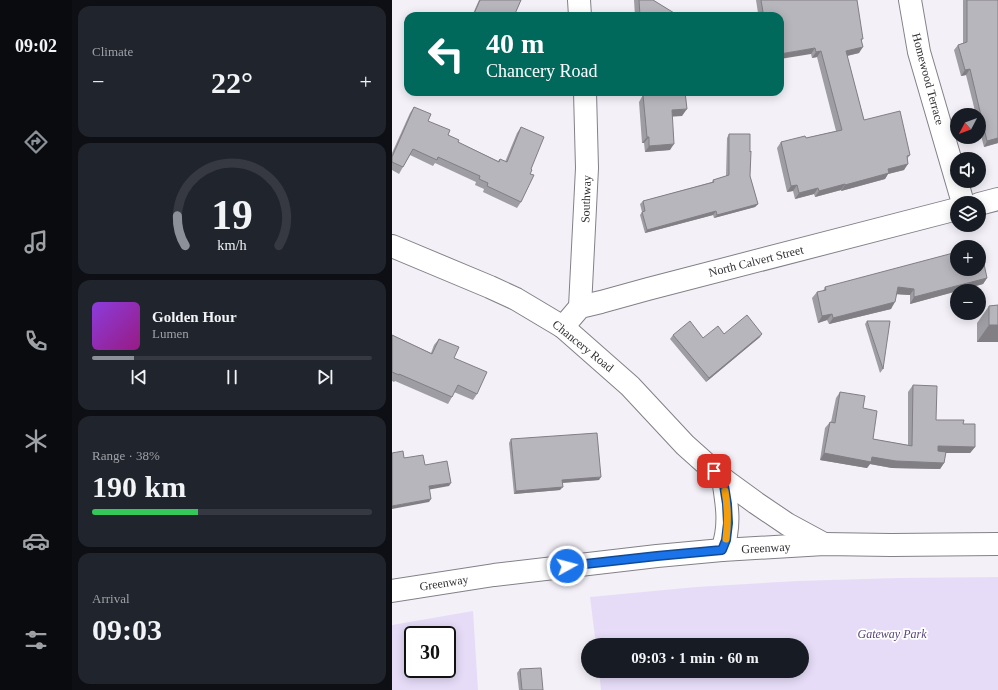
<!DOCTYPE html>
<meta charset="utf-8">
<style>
body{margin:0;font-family:"Times New Roman",serif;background:#20242c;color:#f1f3f6;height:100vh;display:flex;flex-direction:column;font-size:15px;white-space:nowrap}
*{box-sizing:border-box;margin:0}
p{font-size:13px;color:#9ea1a6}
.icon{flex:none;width:22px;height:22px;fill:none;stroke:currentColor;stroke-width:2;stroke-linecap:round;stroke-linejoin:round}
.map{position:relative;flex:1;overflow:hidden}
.panel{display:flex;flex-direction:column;gap:6px;padding:6px;background:#0d0f14;width:320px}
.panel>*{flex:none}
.top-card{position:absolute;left:12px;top:12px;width:380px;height:84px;border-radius:12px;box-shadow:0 2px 10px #0003;background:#00695c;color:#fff;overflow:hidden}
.needle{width:26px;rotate:229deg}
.controls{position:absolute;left:558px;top:108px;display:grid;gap:8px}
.controls a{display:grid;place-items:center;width:36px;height:36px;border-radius:50%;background:#171b24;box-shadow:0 2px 10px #0003;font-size:20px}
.speed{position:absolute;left:12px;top:626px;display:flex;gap:8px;font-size:20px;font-weight:700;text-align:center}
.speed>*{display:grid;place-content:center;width:52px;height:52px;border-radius:50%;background:#171b24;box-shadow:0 2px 10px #0003;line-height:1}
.speed .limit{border:2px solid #111;border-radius:6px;background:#fff;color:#111}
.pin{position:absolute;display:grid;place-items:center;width:34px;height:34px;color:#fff;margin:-17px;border-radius:8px;box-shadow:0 2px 6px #0006}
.me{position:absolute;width:44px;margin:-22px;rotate:83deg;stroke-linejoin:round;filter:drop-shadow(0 0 3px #0008)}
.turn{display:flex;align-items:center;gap:14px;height:84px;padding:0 16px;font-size:18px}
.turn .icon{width:52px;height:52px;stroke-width:2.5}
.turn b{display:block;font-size:28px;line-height:34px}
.big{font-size:30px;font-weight:700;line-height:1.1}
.panel .tile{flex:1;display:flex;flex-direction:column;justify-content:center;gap:6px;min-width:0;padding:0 14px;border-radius:12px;background:#20242c}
.panel .dial{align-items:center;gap:0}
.dial svg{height:104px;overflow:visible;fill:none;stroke:#363941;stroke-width:7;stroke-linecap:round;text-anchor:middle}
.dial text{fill:#f1f3f6;stroke:none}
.song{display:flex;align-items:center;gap:12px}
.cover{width:48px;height:48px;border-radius:6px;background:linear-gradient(135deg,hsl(270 70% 55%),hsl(310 70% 35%))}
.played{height:4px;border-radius:2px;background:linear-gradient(90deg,#8c9099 15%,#363941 15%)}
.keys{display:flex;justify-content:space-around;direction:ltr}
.heat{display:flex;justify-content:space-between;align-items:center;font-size:22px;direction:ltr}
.charge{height:6px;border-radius:3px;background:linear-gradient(90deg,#34c759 38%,#363941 0)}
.trip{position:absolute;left:189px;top:638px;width:228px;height:40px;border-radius:20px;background:#171b24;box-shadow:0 2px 10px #0003;font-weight:700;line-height:40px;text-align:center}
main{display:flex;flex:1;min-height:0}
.menu{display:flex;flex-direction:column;width:72px;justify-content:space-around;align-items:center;background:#090b0e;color:#9ea1a6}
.menu .icon{width:28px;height:28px}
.menu .current{color:#8c9099}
.menu b{font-size:18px;color:#f1f3f6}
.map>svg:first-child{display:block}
.green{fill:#e6dcf8;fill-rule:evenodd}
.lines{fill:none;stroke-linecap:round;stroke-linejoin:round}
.minor-casing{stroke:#838087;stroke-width:24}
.minor{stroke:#fff;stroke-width:22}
.wall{fill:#9e9da3}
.shaded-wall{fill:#817f84}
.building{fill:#b8b6bd;stroke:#817f84}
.route-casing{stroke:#114b97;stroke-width:10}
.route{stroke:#1a73e8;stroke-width:7}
.slow{stroke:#f59e0b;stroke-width:7}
.labels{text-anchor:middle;stroke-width:3.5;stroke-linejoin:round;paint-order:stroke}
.street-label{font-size:12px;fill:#313033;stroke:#fff}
.park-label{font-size:12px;font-style:italic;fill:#594476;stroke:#fff}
</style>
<main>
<nav class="menu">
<b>09:02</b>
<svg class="icon current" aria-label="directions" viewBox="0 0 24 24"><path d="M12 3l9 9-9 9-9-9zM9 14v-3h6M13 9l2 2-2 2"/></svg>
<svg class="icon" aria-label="music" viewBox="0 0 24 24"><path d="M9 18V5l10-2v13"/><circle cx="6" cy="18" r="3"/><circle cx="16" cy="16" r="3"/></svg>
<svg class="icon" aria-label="phone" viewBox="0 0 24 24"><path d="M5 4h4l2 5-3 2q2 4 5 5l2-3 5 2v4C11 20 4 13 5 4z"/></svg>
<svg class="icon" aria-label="climate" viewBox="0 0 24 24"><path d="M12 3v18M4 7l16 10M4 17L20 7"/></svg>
<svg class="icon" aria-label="car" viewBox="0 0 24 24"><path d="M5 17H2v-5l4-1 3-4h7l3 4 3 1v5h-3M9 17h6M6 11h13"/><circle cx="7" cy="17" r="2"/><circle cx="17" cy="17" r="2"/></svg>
<svg class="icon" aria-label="filters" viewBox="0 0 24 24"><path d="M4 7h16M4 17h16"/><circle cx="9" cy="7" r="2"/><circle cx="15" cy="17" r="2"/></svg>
</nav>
<section class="panel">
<div class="tile"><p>Climate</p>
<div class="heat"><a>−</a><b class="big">22°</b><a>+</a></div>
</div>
<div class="tile dial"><svg viewBox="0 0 100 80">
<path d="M14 69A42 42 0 1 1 86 69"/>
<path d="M14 69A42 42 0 0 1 8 46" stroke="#8c9099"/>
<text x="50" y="56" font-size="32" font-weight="700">19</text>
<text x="50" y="72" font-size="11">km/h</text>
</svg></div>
<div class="tile">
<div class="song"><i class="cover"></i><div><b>Golden Hour</b><p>Lumen</p></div></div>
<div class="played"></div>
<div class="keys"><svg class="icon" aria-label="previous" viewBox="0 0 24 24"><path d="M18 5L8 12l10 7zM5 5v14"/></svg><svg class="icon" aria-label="pause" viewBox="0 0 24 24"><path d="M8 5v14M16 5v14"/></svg><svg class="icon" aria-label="next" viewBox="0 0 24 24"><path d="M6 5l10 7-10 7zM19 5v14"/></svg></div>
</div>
<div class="tile"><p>Range · 38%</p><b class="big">190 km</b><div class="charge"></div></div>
<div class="tile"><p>Arrival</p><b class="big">09:03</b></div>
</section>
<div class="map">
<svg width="606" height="690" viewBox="0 0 606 690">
<rect width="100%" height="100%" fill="#f3f0f8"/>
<g class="green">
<path d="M 606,577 L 606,690 L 209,690 L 207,671 L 410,671 L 410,645 L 204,645 L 198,597 L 304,587 L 405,581 L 506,578 Z"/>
<path d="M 81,611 L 86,690 L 0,690 L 0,625 ZM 21,635 L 55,635 L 55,669 L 21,669 Z"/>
</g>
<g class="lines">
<defs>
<g id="minor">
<path d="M 187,0 L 188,16"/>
<path d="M 518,0 L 527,52 L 571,203"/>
<path d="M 587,204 L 606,199"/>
<path d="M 0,246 L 98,287 L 124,299 L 171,327 L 238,386 L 293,445 L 331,479 L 364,503 L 395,524 L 432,544"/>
<path d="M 188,307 L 195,168 L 193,92"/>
<path d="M 171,327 L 188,307 L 209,302 L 256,289 L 565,209"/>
<path d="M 330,550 C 339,526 335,504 331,479"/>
<path d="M 0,591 L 102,575 L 265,556 L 330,550 L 432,544 L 499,545 L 606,544"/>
</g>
</defs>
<use href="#minor" class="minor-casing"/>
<use href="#minor" class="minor"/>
</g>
<g class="wall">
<path d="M 87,0 L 129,0 L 122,16 L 80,16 Z"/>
<path d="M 242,0 L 261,0 L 287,16 L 243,16 Z"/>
<path d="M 364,0 L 465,0 L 470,41 L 467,53 L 455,56 L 472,120 L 518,155 L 515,159 L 512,170 L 496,174 L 493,179 L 449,191 L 449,190 L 423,197 L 422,194 L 403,199 L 401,191 L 395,192 L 385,148 L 389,142 L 414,138 L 444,131 L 425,57 L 420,58 L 419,54 L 366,13 Z"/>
<path d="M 571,0 L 606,0 L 606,143 L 592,147 L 587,128 L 587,115 L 584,115 L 574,75 L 569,76 L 562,50 L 566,45 L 571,43 Z"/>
<path d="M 253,92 L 293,92 L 290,116 L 280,116 L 278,150 L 253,152 L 252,143 L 250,143 L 247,102 L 251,95 L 253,95 Z"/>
<path d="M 22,107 L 36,121 L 66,142 L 106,161 L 108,159 L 113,162 L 125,133 L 129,127 L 139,169 L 138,174 L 129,202 L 125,208 L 91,192 L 92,189 L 83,185 L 84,182 L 43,163 L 41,166 L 18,155 L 11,167 L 7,174 L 0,170 L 0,153 L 18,113 Z"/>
<path d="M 337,134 L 358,176 L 366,204 L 363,207 L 322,218 L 321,215 L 253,233 L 248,215 L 250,212 L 248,204 L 251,201 L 320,182 L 321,180 L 334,176 L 335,138 Z"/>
<path d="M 595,278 L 591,284 L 518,304 L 518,295 L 504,294 L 499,309 L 437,324 L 435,320 L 426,323 L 420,298 L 425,292 L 431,291 L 433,287 Z"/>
<path d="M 606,305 L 606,342 L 585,342 L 585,323 L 597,306 Z"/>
<path d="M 475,321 L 491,369 L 488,373 L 473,324 Z"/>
<path d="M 332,334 L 368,337 L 314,382 L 278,339 L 281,335 L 311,338 Z"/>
<path d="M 0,335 L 39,353 L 42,345 L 47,339 L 62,358 L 85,394 L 81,400 L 62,392 L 60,397 L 56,404 L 3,381 L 2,382 L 0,381 Z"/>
<path d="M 521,385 L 544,420 L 571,424 L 583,447 L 578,453 L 553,453 L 552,463 L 548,469 L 500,468 L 478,464 L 475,468 L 428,460 L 433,428 L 438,422 L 439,422 L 444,398 L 448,392 L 471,408 L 481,439 L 516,445 L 516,392 Z"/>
<path d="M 119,439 L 207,480 L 170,483 L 168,490 L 122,494 L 117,443 Z"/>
<path d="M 128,669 L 151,690 L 127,690 L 125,673 Z"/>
</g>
<g class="shaded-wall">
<path d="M 471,47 L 467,53 L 450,57 L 454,51 Z"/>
<path d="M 423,48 L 419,54 L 388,59 L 388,54 Z"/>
<path d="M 429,51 L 425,57 L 420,58 L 424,52 Z"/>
<path d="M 578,69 L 574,75 L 569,76 L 573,70 Z"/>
<path d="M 295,109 L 290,116 L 275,117 L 280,110 Z"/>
<path d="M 255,137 L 257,137 L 252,143 L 250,143 Z"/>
<path d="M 606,138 L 606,143 L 592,147 L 595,141 Z"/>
<path d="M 282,144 L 278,150 L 253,152 L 257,146 Z"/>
<path d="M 516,164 L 512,170 L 496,174 L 493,179 L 449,191 L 453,185 L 496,169 Z"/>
<path d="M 453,184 L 449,190 L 423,197 L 427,191 Z"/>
<path d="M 405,185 L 401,191 L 395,192 L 399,186 Z"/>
<path d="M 426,188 L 422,194 L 403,199 L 407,193 Z"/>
<path d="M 366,204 L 363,207 L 322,218 L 325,215 Z"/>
<path d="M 324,211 L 321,215 L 253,233 L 255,230 Z"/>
<path d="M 595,278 L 591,284 L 518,304 L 522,297 Z"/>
<path d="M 506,287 L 522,289 L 518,295 L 501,294 Z"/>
<path d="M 503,302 L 499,309 L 437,324 L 441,318 Z"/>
<path d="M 440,314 L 435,320 L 426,323 L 430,316 Z"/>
<path d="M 597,325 L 606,325 L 606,342 L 585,342 Z"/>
<path d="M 370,334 L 368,337 L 314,382 L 317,378 Z"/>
<path d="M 546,446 L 583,447 L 578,453 L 542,453 Z"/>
<path d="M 432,453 L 552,463 L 548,469 L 500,468 L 478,464 L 475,468 L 428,460 Z"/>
<path d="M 209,477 L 207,480 L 168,483 L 170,480 Z"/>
<path d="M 59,483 L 57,486 L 35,490 L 37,486 Z"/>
<path d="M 171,487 L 168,490 L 122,494 L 124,491 Z"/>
<path d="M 39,499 L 37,502 L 0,509 L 0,506 Z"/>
</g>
<g class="building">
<path d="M 88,0 L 129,0 L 122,16 L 81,16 Z"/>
<path d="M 247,0 L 261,0 L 287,16 L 248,16 Z"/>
<path d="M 369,0 L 465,0 L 471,39 L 469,39 L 471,47 L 454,51 L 472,120 L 508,111 L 518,155 L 515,156 L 516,164 L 496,169 L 497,173 L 453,185 L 453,184 L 427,191 L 426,188 L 407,193 L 405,185 L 399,186 L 389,142 L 413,136 L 414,138 L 450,130 L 429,51 L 424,52 L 423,48 L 388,54 L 388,16 L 341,16 L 371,12 Z"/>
<path d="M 575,0 L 606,0 L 606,138 L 595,141 L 578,69 L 573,70 L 566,45 L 575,42 Z"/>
<path d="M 257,92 L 293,92 L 295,109 L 280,110 L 282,144 L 257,146 L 257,137 L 255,137 L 251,95 L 258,94 Z"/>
<path d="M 22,107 L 39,114 L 36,121 L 58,130 L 56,135 L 67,140 L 66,142 L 107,162 L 108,159 L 115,162 L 129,127 L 152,137 L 139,169 L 140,170 L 138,174 L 142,175 L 129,202 L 95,186 L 96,183 L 87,179 L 88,176 L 46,157 L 45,160 L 21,149 L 11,167 L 0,162 L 0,157 Z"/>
<path d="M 337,134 L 358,134 L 358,152 L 359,151 L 358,176 L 366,204 L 325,215 L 324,211 L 255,230 L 250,212 L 253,211 L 251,201 L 322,182 L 321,180 L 337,175 Z"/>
<path d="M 587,250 L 589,250 L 595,278 L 522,297 L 522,289 L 506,287 L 503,302 L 441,318 L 440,314 L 430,316 L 425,292 L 434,290 L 433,287 L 565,252 L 565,269 L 587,269 Z"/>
<path d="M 606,305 L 606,325 L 597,325 L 597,306 Z"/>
<path d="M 355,315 L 370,334 L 317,378 L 281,335 L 298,321 L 311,338 L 326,326 L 332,334 Z"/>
<path d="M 475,321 L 498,321 L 491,369 Z"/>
<path d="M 0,335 L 40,354 L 47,339 L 67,347 L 62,358 L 95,372 L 85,394 L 66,385 L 60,397 L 7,374 L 7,375 L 0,372 Z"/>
<path d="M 521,385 L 545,386 L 544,420 L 572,420 L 571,424 L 583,424 L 583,447 L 546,446 L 546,451 L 554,452 L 552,463 L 504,461 L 480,457 L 479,462 L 432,453 L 438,422 L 443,423 L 448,392 L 473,396 L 471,408 L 485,411 L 481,439 L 520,446 Z"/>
<path d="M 205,433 L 209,477 L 170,480 L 171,487 L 124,491 L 119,439 Z"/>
<path d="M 11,451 L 12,458 L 31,455 L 33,465 L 55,461 L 59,483 L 37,486 L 39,499 L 0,506 L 0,453 Z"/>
<path d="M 149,668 L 151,690 L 130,690 L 128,669 Z"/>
</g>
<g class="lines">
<defs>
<path id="route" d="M 175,566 L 265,556 L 330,550 L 334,540 L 336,523 L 335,504 L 331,479 L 322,471"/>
</defs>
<use href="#route" class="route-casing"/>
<use href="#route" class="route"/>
<path class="slow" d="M 333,491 C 336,508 336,523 334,539"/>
</g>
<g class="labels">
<g class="street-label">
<text transform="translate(536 79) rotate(75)" y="4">Homewood Terrace</text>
<text transform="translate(194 199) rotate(-88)" y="4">Southway</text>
<text transform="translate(364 261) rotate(-14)" y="4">North Calvert Street</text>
<text transform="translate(191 346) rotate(39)" y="4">Chancery Road</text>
<text transform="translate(374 548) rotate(-3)" y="4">Greenway</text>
<text transform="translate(52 583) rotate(-9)" y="4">Greenway</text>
</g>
<g class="park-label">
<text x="500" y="638">Gateway Park</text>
</g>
</g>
</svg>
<div class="controls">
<a><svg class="needle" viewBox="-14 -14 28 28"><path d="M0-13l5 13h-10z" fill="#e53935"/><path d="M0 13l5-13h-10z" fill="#9ea1a6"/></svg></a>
<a><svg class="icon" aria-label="sound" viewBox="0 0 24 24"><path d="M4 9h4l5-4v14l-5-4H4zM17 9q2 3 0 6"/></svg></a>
<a><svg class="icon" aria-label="layers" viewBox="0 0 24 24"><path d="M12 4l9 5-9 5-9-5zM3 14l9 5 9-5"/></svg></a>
<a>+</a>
<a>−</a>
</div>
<div class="speed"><div class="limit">30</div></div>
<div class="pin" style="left:322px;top:471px;background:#d93025"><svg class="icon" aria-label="arrive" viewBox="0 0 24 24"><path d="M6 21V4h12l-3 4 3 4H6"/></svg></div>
<svg class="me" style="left:175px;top:566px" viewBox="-20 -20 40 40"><circle r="17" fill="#1a73e8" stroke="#fff" stroke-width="3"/><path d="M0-11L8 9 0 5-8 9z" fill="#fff"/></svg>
<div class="trip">09:03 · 1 min · 60 m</div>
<div class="top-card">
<div class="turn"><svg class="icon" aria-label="left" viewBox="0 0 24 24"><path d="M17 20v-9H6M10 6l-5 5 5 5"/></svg><div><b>40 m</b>Chancery Road</div></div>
</div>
</div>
</main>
